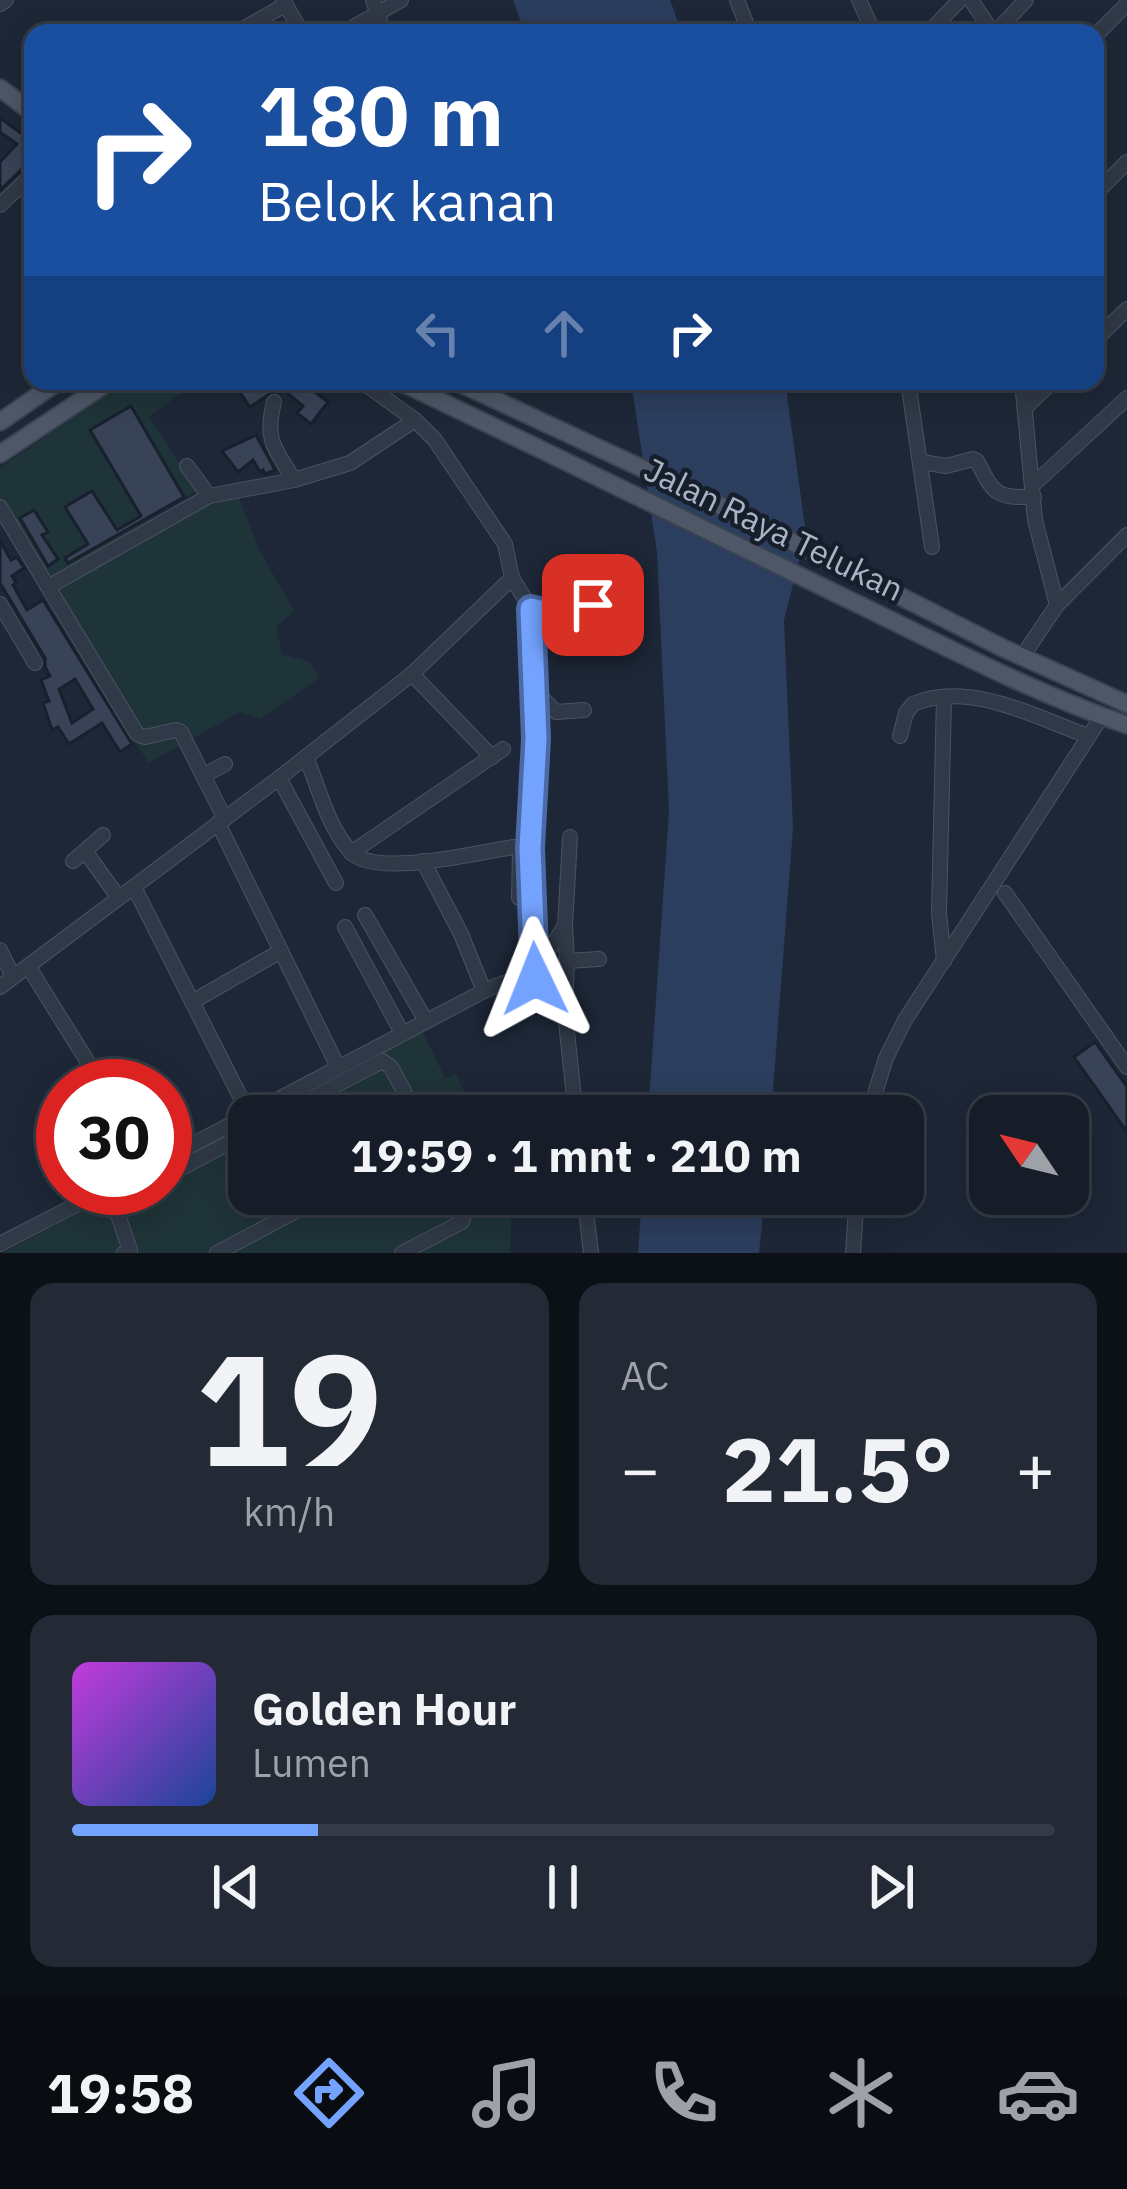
<!DOCTYPE html>
<html lang="id">
<meta charset="utf-8">
<style>
body{margin:0;font-family:"IBM Plex Sans",sans-serif;background:#232a35;color:#f1f3f6;height:100vh;display:flex;flex-direction:column;font-size:45px;white-space:nowrap}
*{box-sizing:border-box;margin:0}
p{font-size:39px;color:#9ea2a8}
.icon{flex:none;width:66px;height:66px;fill:none;stroke:currentColor;stroke-width:2;stroke-linecap:round;stroke-linejoin:round}
.map{position:relative;height:1253px;overflow:hidden}
.side{display:flex;flex-direction:column;gap:30px;padding:30px;background:#0c1017;flex:1}
.side>*{flex:none}
.top-card{position:absolute;left:24px;top:24px;width:1080px;height:366px;border-radius:24px;box-shadow:0 6px 30px #0003,0 0 0 3px #353b46;background:#1a4fa0;color:#fff;overflow:hidden}
.needle{width:78px;rotate:305deg}
.fabs{position:absolute;left:969px;top:1095px;display:grid;gap:24px}
.fabs a{display:grid;place-items:center;width:120px;height:120px;border-radius:24px;background:#161d29;box-shadow:0 6px 30px #0003,0 0 0 3px #353b46;font-size:60px}
.speed{position:absolute;left:36px;top:1059px;display:flex;gap:24px;font-size:60px;font-weight:700;text-align:center}
.speed>*{display:grid;place-content:center;width:156px;height:156px;border-radius:50%;background:#161d29;box-shadow:0 6px 30px #0003,0 0 0 3px #353b46;line-height:1}
.speed .limit{border:18px solid #d22;background:#fff;color:#111}
.pin{position:absolute;display:grid;place-items:center;width:102px;height:102px;color:#fff;margin:-51px;border-radius:24px;box-shadow:0 6px 18px #0006}
.me{position:absolute;width:132px;margin:-66px;rotate:358deg;stroke-linejoin:round;filter:drop-shadow(0 0 9px #0008)}
.turn{display:flex;align-items:center;gap:42px;height:252px;padding:0 36px;font-size:54px}
.turn .icon{width:156px;height:156px;stroke-width:2.5}
.turn b{display:block;font-size:84px;line-height:102px}
.lanes{display:flex;align-items:center;height:114px;padding:0 36px;background:#0003;justify-content:center;gap:60px;direction:ltr}
.lanes .off{opacity:.35}
.big{font-size:90px;font-weight:700;line-height:1.1}
.side .tile{flex:1;display:flex;flex-direction:column;justify-content:center;gap:18px;min-width:0;padding:0 42px;border-radius:24px;background:#232a35}
.side .dial{align-items:center;gap:0}
.dial b{font-size:156px;line-height:1}
.song{display:flex;align-items:center;gap:36px}
.cover{width:144px;height:144px;border-radius:18px;background:linear-gradient(135deg,hsl(290 70% 55%),hsl(220 70% 35%))}
.played{height:12px;border-radius:6px;background:linear-gradient(90deg,#74a3ff 25%,#353b46 25%)}
.keys{display:flex;justify-content:space-around;direction:ltr}
.heat{display:flex;justify-content:space-between;align-items:center;font-size:66px;direction:ltr}
.side .tiles{flex:1;display:grid;gap:30px;grid-template-columns:1fr 1fr}
.tile:last-child{grid-column:span 2}
.trip{position:absolute;left:228px;top:1095px;width:696px;height:120px;border-radius:24px;background:#161d29;box-shadow:0 6px 30px #0003,0 0 0 3px #353b46;font-weight:700;line-height:120px;text-align:center}
.tabs{display:flex;height:192px;justify-content:space-around;align-items:center;background:#090c10;color:#9ea2a8}
.tabs .icon{width:84px;height:84px}
.tabs .active{color:#74a3ff}
.tabs b{font-size:54px;color:#f1f3f6}
.map>svg:first-child{display:block}
.green{fill:#1f3438}
.water{fill:#2c3e5e}
.building{fill:#384357;stroke:#18202d;stroke-width:3;fill-rule:evenodd}
.lines{fill:none;stroke-linecap:round;stroke-linejoin:round}
.minor-casing{stroke:#4b5363;stroke-width:16}
.major-casing{stroke:#3a4251;stroke-width:20}
.minor{stroke:#303947;stroke-width:14}
.major{stroke:#4e5768;stroke-width:16}
.route-casing{stroke:#4b6aa6;stroke-width:30}
.route{stroke:#74a3ff;stroke-width:21}
.labels{text-anchor:middle;stroke-width:9;stroke-linejoin:round;paint-order:stroke}
.street-label{font-size:33px;fill:#aab3c5;stroke:#161e2b}
</style>
<div class="map">
<svg width="1127" height="1253" viewBox="0 0 1127 1253">
<rect width="100%" height="100%" fill="#1d2737"/>
<g class="green">
<path d="M 125,381 L 199,381 L 149,416 L 197,491 L 44,583 L 0,513 L 0,468 Z"/>
<path d="M 238,495 L 260,551 L 294,611 L 276,627 L 282,654 L 310,662 L 319,678 L 260,719 L 240,712 L 148,763 L 49,591 L 193,507 Z"/>
<path d="M 421,1028 L 445,1078 L 456,1074 L 475,1116 L 258,1116 Z"/>
<path d="M 249,1121 L 249,1194 L 512,1194 L 510,1253 L 3,1253 L 124,1188 L 165,1188 L 165,1166 Z"/>
</g>
<g class="water">
<path d="M 513,0 L 670,0 L 682,33 L 525,33 Z"/>
<path d="M 631,381 L 785,381 L 806,534 L 784,620 L 793,828 L 771,1116 L 648,1116 L 669,811 L 657,552 Z"/>
<path d="M 642,1194 L 765,1194 L 759,1253 L 638,1253 Z"/>
</g>
<g class="building">
<path d="M 0,118 L 33,142 L 33,163 L 25,166 L 0,190 L 0,162 L 17,144 L 0,132 Z"/>
<path d="M 232,381 L 301,381 L 328,402 L 311,424 L 297,413 L 303,406 L 280,387 L 250,407 Z"/>
<path d="M 131,406 L 184,497 L 68,563 L 65,558 L 88,544 L 65,507 L 92,491 L 117,530 L 141,516 L 90,430 Z"/>
<path d="M 256,435 L 275,470 L 265,474 L 263,470 L 260,472 L 253,460 L 238,472 L 222,451 Z"/>
<path d="M 34,510 L 48,532 L 42,535 L 58,559 L 48,566 L 20,518 Z"/>
<path d="M 0,541 L 11,560 L 17,557 L 24,568 L 12,576 L 16,583 L 13,585 L 27,610 L 43,600 L 132,744 L 120,752 L 102,723 L 69,744 L 58,727 L 52,730 L 43,703 L 49,701 L 41,680 L 50,676 L 45,667 L 45,658 L 0,583 ZM 75,679 L 93,709 L 72,723 L 59,689 Z"/>
<path d="M 1095,1042 L 1127,1087 L 1127,1132 L 1074,1057 Z"/>
</g>
<g class="lines">
<defs>
<g id="minor">
<path d="M 283,0 L 302,33"/>
<path d="M 373,0 L 384,33"/>
<path d="M 737,0 L 746,23"/>
<path d="M 859,0 L 874,33"/>
<path d="M 971,0 L 993,33"/>
<path d="M 0,4 L 6,0"/>
<path d="M 236,33 L 285,5"/>
<path d="M 343,33 L 401,0"/>
<path d="M 928,33 L 960,0"/>
<path d="M 995,33 L 1026,0"/>
<path d="M 1095,36 L 1127,4"/>
<path d="M 1095,194 L 1127,162"/>
<path d="M 0,205 L 33,174"/>
<path d="M 1095,340 L 1127,309"/>
<path d="M 361,381 L 415,420"/>
<path d="M 908,381 L 932,547"/>
<path d="M 1022,381 L 1035,520 L 1057,605"/>
<path d="M 800,385 L 812,381"/>
<path d="M 274,402 C 264,440 275,448 294,480"/>
<path d="M 1027,406 L 1053,381"/>
<path d="M 922,462 L 946,466 L 973,459 L 977,461 C 994,494 995,498 1034,497"/>
<path d="M 187,466 L 209,496"/>
<path d="M 1033,485 L 1127,398"/>
<path d="M 0,507 L 48,587 L 209,496 L 294,480 L 350,463 L 415,420 L 435,440 L 505,544 L 512,578 L 412,674 L 279,778 L 0,987"/>
<path d="M 512,578 L 531,609 L 566,617 L 593,605"/>
<path d="M 48,587 L 137,734 L 145,737 L 176,730 L 181,732 L 225,819"/>
<path d="M 0,604 L 35,663"/>
<path d="M 531,609 L 535,739 L 530,848 L 535,979"/>
<path d="M 1022,657 L 1057,605 L 1127,535"/>
<path d="M 412,674 L 492,757"/>
<path d="M 535,691 L 556,712 L 584,710"/>
<path d="M 900,736 L 906,713 L 913,704 C 969,680 1035,717 1088,736"/>
<path d="M 306,757 C 319,788 327,825 350,851 C 374,879 478,852 514,847 L 520,851 L 519,898"/>
<path d="M 203,776 L 225,764"/>
<path d="M 279,778 L 336,883"/>
<path d="M 218,823 L 338,1067"/>
<path d="M 85,851 L 118,897"/>
<path d="M 351,853 L 503,749"/>
<path d="M 73,861 L 103,835"/>
<path d="M 423,861 L 461,934 L 484,991"/>
<path d="M 134,887 L 249,1114"/>
<path d="M 1005,893 L 1127,1067"/>
<path d="M 365,915 L 426,1021"/>
<path d="M 565,926 L 567,961 L 599,959"/>
<path d="M 345,927 L 402,1033"/>
<path d="M 0,950 L 13,977"/>
<path d="M 944,961 L 939,913 L 944,697"/>
<path d="M 28,966 L 94,1072"/>
<path d="M 536,969 L 565,926 L 570,837"/>
<path d="M 192,1002 L 281,951"/>
<path d="M 565,1013 L 567,961"/>
<path d="M 278,1116 L 382,1061 L 391,1067 L 417,1116"/>
<path d="M 868,1116 L 886,1058 L 905,1020 L 1102,716"/>
<path d="M 165,1159 L 484,991 C 501,983 516,978 535,979 L 565,1013 L 576,1116"/>
<path d="M 165,1177 L 249,1132"/>
<path d="M 584,1194 L 591,1253"/>
<path d="M 0,1244 L 109,1188"/>
<path d="M 124,1253 L 130,1250 L 118,1215 L 120,1205 L 145,1188"/>
<path d="M 217,1253 L 328,1194"/>
<path d="M 402,1253 L 462,1222 L 465,1210 L 457,1194"/>
<path d="M 853,1253 L 857,1194"/>
</g>
<g id="major">
<path d="M 0,88 L 33,113"/>
<path d="M 398,381 C 544,450 689,522 835,593 C 931,639 1026,690 1127,725"/>
<path d="M 455,381 L 695,493 L 1003,648 L 1127,704"/>
<path d="M 0,422 L 59,381"/>
<path d="M 0,454 L 110,381"/>
</g>
</defs>
<use href="#minor" class="minor-casing"/>
<use href="#major" class="major-casing"/>
<use href="#minor" class="minor"/>
<use href="#major" class="major"/>
</g>
<g class="lines">
<defs>
<path id="route" d="M 535,979 L 530,848 L 536,739 L 531,609 L 566,617 L 593,605"/>
</defs>
<use href="#route" class="route-casing"/>
<use href="#route" class="route"/>
</g>
<g class="labels">
<g class="street-label">
<text transform="translate(774 529) rotate(26)" y="12">Jalan Raya Telukan</text>
</g>
</g>
</svg>
<div class="fabs">
<a><svg class="needle" viewBox="-14 -14 28 28"><path d="M0-13l5 13h-10z" fill="#e53935"/><path d="M0 13l5-13h-10z" fill="#9ea2a8"/></svg></a>
</div>
<div class="speed"><div class="limit">30</div></div>
<div class="pin" style="left:593px;top:605px;background:#d93025"><svg class="icon" aria-label="arrive" viewBox="0 0 24 24"><path d="M6 21V4h12l-3 4 3 4H6"/></svg></div>
<svg class="me" style="left:535px;top:979px" viewBox="-20 -20 40 40"><path d="M0-17L14 15 0 8-14 15z" fill="#74a3ff" stroke="#fff" stroke-width="4"/></svg>
<div class="trip">19:59 · 1 mnt · 210 m</div>
<div class="top-card">
<div class="turn"><svg class="icon" aria-label="right" viewBox="0 0 24 24"><path d="M7 20v-9h11M14 6l5 5-5 5"/></svg><div><b>180 m</b>Belok kanan</div></div>
<div class="lanes"><svg class="icon off" aria-label="left" viewBox="0 0 24 24"><path d="M17 20v-9H6M10 6l-5 5 5 5"/></svg><svg class="icon off" aria-label="ahead" viewBox="0 0 24 24"><path d="M12 20V5M6 11l6-6 6 6"/></svg><svg class="icon" aria-label="right" viewBox="0 0 24 24"><path d="M7 20v-9h11M14 6l5 5-5 5"/></svg></div>
</div>
</div>
<section class="side">
<div class="tiles">
<div class="tile dial"><b>19</b><p>km/h</p></div>
<div class="tile"><p>AC</p>
<div class="heat"><a>−</a><b class="big">21.5°</b><a>+</a></div>
</div>
<div class="tile">
<div class="song"><i class="cover"></i><div><b>Golden Hour</b><p>Lumen</p></div></div>
<div class="played"></div>
<div class="keys"><svg class="icon" aria-label="previous" viewBox="0 0 24 24"><path d="M18 5L8 12l10 7zM5 5v14"/></svg><svg class="icon" aria-label="pause" viewBox="0 0 24 24"><path d="M8 5v14M16 5v14"/></svg><svg class="icon" aria-label="next" viewBox="0 0 24 24"><path d="M6 5l10 7-10 7zM19 5v14"/></svg></div>
</div>
</div>
</section>
<nav class="tabs">
<b>19:58</b>
<svg class="icon active" aria-label="directions" viewBox="0 0 24 24"><path d="M12 3l9 9-9 9-9-9zM9 14v-3h6M13 9l2 2-2 2"/></svg>
<svg class="icon" aria-label="music" viewBox="0 0 24 24"><path d="M9 18V5l10-2v13"/><circle cx="6" cy="18" r="3"/><circle cx="16" cy="16" r="3"/></svg>
<svg class="icon" aria-label="phone" viewBox="0 0 24 24"><path d="M5 4h4l2 5-3 2q2 4 5 5l2-3 5 2v4C11 20 4 13 5 4z"/></svg>
<svg class="icon" aria-label="climate" viewBox="0 0 24 24"><path d="M12 3v18M4 7l16 10M4 17L20 7"/></svg>
<svg class="icon" aria-label="car" viewBox="0 0 24 24"><path d="M5 17H2v-5l4-1 3-4h7l3 4 3 1v5h-3M9 17h6M6 11h13"/><circle cx="7" cy="17" r="2"/><circle cx="17" cy="17" r="2"/></svg>
</nav>
